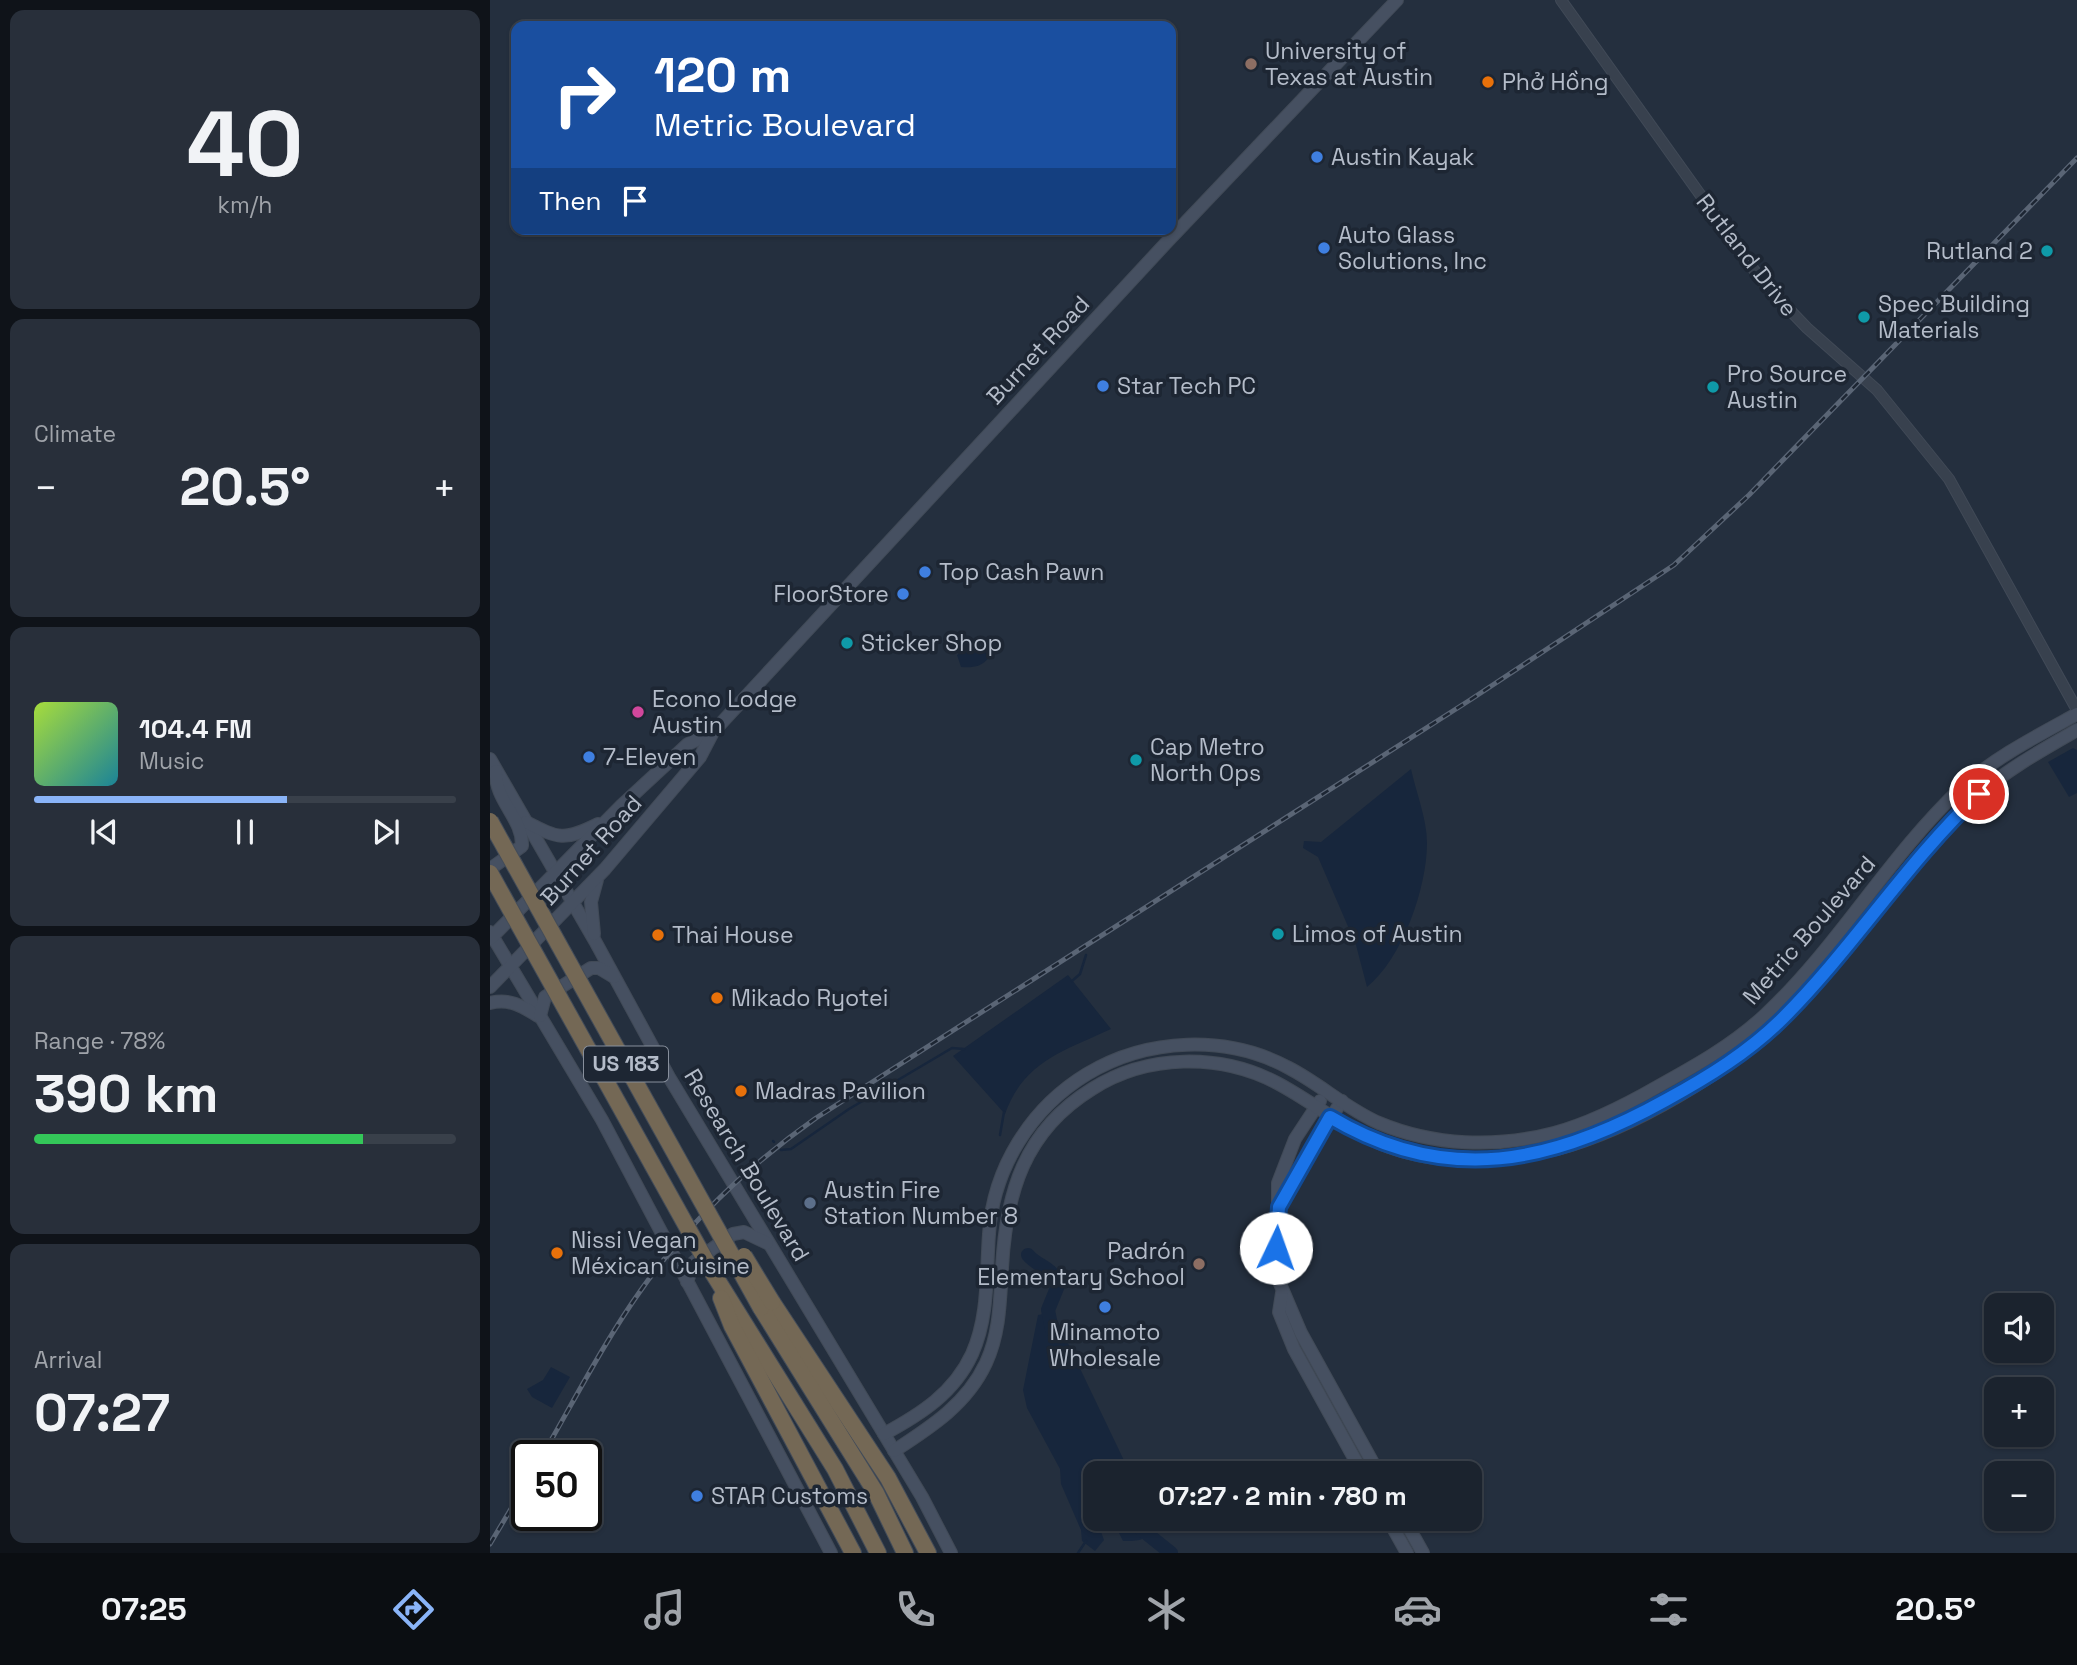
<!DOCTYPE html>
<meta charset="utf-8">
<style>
body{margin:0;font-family:"Space Grotesk",sans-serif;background:#282f3a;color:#f1f3f6;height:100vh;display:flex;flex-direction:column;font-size:26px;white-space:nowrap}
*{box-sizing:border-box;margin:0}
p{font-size:23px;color:#a0a4aa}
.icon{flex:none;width:38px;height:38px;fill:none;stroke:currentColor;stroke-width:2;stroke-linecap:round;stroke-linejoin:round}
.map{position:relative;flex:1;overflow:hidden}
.panel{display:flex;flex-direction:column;gap:10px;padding:10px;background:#0f1319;width:490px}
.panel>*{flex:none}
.banner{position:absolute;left:21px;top:21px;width:665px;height:214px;border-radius:14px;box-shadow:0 2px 5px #0004,0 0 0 2px #39404a;background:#1a4fa0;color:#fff;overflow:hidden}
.controls{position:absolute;left:1494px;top:1293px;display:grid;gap:14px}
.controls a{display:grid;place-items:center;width:70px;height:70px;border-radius:14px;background:#1b232e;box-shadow:0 2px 5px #0004,0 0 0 2px #39404a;font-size:35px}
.speed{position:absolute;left:21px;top:1440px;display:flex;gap:14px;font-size:35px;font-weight:700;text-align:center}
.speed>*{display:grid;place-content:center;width:91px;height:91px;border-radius:50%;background:#1b232e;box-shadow:0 2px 5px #0004,0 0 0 2px #39404a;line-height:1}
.speed .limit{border:4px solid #111;border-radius:10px;background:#fff;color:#111}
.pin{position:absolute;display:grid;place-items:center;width:60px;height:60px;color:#fff;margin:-30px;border:4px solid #fff;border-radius:50%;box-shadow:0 2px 7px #0007}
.me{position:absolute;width:77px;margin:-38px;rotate:3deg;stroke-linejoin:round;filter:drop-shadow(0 0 5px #0008)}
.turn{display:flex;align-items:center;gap:24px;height:147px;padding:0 28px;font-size:32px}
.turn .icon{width:91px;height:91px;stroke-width:2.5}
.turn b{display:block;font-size:49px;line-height:60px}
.then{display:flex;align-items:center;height:66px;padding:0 28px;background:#0003;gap:14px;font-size:26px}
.big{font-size:52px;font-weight:600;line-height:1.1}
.panel .widget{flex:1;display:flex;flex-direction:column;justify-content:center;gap:10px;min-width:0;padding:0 24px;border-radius:14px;background:#282f3a}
.panel .dial{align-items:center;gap:0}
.dial b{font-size:91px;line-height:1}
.song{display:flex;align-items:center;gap:21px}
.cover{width:84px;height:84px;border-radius:10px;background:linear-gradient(135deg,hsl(80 70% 55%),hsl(190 70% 35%))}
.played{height:7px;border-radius:4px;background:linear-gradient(90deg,#8ab4f8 60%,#39404a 60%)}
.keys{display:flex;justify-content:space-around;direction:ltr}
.heat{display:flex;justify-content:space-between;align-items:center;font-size:38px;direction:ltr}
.charge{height:10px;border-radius:5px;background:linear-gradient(90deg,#34c759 78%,#39404a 0)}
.trip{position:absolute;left:593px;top:1461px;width:399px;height:70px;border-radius:14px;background:#1b232e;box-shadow:0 2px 5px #0004,0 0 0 2px #39404a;font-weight:600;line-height:70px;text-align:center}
.menu{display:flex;height:112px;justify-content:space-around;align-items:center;background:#0b0e12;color:#a0a4aa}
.menu .icon{width:49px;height:49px}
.menu .selected{color:#8ab4f8}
.menu b{font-size:32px;color:#f1f3f6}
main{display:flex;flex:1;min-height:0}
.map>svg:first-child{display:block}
.water{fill:#17263c}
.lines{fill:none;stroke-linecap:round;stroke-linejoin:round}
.stream{stroke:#17263c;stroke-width:2.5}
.river{stroke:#17263c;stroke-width:14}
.tertiary-casing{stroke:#414a57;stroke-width:12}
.secondary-casing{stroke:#414a57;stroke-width:14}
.motorway-casing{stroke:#434c59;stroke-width:18}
.tertiary{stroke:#38414e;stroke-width:10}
.secondary{stroke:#465061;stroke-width:12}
.motorway{stroke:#746855;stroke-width:16}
.rail-casing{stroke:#5a6575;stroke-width:5}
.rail{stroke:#1d2633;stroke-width:2.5;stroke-dasharray:8;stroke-linecap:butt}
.motorway-bridge-casing{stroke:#434c59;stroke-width:18;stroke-linecap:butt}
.motorway-bridge{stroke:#746855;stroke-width:16}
.route-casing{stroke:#114b97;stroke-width:18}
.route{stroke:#1a73e8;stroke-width:12}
.education-dot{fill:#8d6e63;stroke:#1d2633;stroke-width:2.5}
.food-dot{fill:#e8710a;stroke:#1d2633;stroke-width:2.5}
.shop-dot{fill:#3f7fe0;stroke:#1d2633;stroke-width:2.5}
.culture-dot{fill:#0f9aa8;stroke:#1d2633;stroke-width:2.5}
.hotel-dot{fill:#d1479c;stroke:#1d2633;stroke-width:2.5}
.service-dot{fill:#5c6f8a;stroke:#1d2633;stroke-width:2.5}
.labels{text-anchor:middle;stroke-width:7;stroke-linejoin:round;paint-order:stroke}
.shield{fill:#1d2633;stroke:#878f9c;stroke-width:2}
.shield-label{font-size:21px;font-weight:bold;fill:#b4bcc9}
.poi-label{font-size:23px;fill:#b4bcc9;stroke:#1d2633;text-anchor:start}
.street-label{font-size:23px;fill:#b4bcc9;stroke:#1d2633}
</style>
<main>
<section class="panel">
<div class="widget dial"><b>40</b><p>km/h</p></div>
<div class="widget"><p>Climate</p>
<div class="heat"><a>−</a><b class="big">20.5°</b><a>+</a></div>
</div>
<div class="widget">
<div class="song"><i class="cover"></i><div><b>104.4 FM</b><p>Music</p></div></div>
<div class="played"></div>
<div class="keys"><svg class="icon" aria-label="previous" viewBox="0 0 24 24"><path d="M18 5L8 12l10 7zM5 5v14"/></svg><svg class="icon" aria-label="pause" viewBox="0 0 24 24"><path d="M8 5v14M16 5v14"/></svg><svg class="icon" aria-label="next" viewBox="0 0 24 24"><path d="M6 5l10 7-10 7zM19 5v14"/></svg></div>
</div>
<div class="widget"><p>Range · 78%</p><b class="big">390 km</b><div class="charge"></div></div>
<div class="widget"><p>Arrival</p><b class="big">07:27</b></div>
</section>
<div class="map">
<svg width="1587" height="1553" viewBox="0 0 1587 1553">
<rect width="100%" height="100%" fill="#242f3e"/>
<g class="water">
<path d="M 488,643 L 499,657 C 493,667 481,668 471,667 L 467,655 Z"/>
<path d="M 1583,748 L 1587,750 L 1587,793 L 1579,797 L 1558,762 Z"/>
<path d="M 921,769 C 926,792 937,819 937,843 C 937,888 912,959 877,987 L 866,945 L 828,857 L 813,848 L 814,841 L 831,842 Z"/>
<path d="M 578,975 L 621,1029 C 574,1051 534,1061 515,1114 L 463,1056 Z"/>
<path d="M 563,1312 L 640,1473 L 606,1474 L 605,1500 L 600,1502 L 614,1540 L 605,1551 L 592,1541 L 591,1530 L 571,1484 L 570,1469 L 537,1408 L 533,1390 L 548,1315 Z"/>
<path d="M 61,1367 L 80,1377 L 62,1408 L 42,1397 L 37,1389 L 53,1380 Z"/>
<path d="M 622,1519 L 661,1519 L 664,1525 C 659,1541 648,1541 633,1541 Z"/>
</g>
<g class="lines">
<g class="stream">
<path d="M 582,981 L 590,974 L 596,955"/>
<path d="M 510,1135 L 514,1112"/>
<path d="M 283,1141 L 284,1142"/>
<path d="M 291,1150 L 301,1149 L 359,1109 L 462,1048 L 474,1049"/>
<path d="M 588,1553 L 596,1541"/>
</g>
<g class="river">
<path d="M 538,1255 C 548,1267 559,1265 569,1283 L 558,1310 L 562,1330"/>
<path d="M 645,1519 L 651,1529 L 681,1553"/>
</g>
<defs>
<path id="tertiary" d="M 1071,0 L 1272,281 L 1317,328 L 1387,390 L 1459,479 L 1587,710"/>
<g id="secondary">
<path d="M 0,759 L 105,941 L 179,1077 L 432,1497 L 461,1553"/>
<path d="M 36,822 C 69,839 74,841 108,824"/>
<path d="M 0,869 L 32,846 C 33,818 4,800 6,771"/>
<path d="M 0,932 L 112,1120 L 341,1553"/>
<path d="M 104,934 L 101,902 L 107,880"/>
<path d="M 0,939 L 131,806 L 198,744 L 223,732"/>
<path d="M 0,987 L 115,869 L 210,757 L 223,732 L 676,243 L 907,0"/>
<path d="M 0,1003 C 19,998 32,1006 48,1016"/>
<path d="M 50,1016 L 55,997 L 101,968 L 109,968 L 124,977"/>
<path d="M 830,1101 L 805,1139 L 788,1183 L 788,1279 L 811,1333 L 889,1474"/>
<path d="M 789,1207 C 812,1174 828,1135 852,1101"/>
<path d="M 197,1282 L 204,1262 L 243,1234 L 254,1232 L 277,1243"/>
<path d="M 792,1293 L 789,1312 L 804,1349 L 873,1474"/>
<path d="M 394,1434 C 431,1414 464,1393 482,1354 C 499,1316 496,1274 499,1234 C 503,1168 541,1108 597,1074 C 657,1038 736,1034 799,1068 C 830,1084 857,1109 889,1123 C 944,1146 1006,1148 1064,1133 C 1101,1123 1134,1106 1167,1087 C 1205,1066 1243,1045 1275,1015 C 1348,947 1398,857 1471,788 C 1505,757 1547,736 1587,714"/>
<path d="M 404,1451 C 441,1427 477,1404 496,1363 C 510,1333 510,1300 512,1268 C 516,1193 534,1131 602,1089 C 657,1054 730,1053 787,1083 C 825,1103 858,1132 899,1147 C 952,1166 1013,1162 1067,1149 C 1142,1129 1241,1071 1295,1016 C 1363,947 1414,861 1486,797 C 1516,770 1552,750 1587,730"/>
<path d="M 898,1519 L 917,1553"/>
<path d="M 914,1519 L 933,1553"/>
</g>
<g id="motorway">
<path d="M 221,1270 L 345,1469 L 388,1553"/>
<path d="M 231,1298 L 242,1326 L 363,1553"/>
<path d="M 282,1302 L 398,1478 L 438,1553"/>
<path d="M 271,1308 L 386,1493 L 415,1553"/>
</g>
</defs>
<use href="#tertiary" class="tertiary-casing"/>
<use href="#secondary" class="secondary-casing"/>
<use href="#motorway" class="motorway-casing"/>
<use href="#tertiary" class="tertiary"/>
<use href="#secondary" class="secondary"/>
<use href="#motorway" class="motorway"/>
<defs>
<g id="rail">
<path d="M 52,1456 C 84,1401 114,1342 151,1290 C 199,1222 258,1166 326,1118 L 980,700 L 1184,565 L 1259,495 L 1587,158"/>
<path d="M 0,1544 L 37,1482"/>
</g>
</defs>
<use href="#rail" class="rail-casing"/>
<use href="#rail" class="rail"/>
<defs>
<g id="motorway-bridge">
<path d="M 0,821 L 271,1308"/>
<path d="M 0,873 L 221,1270"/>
<path d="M 254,1256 L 282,1302"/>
</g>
</defs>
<use href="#motorway-bridge" class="motorway-bridge-casing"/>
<use href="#motorway-bridge" class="motorway-bridge"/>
</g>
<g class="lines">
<defs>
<path id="route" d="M 786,1248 L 789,1207 L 840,1117 C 957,1187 1063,1163 1176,1100 C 1218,1077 1259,1052 1293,1018 C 1363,948 1417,862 1489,794"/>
</defs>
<use href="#route" class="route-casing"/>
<use href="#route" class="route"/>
</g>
<g class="education-dot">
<circle cx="761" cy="64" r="7"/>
<circle cx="709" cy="1264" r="7"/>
</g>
<g class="food-dot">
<circle cx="998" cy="82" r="7"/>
<circle cx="168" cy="935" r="7"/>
<circle cx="227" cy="998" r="7"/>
<circle cx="251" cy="1091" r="7"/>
<circle cx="67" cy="1253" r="7"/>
</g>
<g class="shop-dot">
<circle cx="827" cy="157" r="7"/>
<circle cx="834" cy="248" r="7"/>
<circle cx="613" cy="386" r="7"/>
<circle cx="435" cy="572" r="7"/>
<circle cx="413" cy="594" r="7"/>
<circle cx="99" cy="757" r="7"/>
<circle cx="615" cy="1307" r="7"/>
<circle cx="207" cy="1496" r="7"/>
</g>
<g class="culture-dot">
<circle cx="1557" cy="251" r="7"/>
<circle cx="1374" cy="317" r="7"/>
<circle cx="1223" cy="387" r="7"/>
<circle cx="357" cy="643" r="7"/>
<circle cx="646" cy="760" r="7"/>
<circle cx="788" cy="934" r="7"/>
</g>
<circle class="hotel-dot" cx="148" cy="712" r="7"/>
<circle class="service-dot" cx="320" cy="1203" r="7"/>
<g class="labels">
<rect class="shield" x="94" y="1046.5" width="84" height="35" rx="5"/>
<g class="shield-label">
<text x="136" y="1071">US 183</text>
</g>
<g class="poi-label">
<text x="775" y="59">University of<tspan x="775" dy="26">Texas at Austin</tspan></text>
<text x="1012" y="90">Phở Hồng</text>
<text x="841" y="165">Austin Kayak</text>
<text x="848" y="243">Auto Glass<tspan x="848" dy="26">Solutions, Inc</tspan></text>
<text x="1543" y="259" text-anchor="end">Rutland 2</text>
<text x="1388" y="312">Spec Building<tspan x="1388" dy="26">Materials</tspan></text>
<text x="1237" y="382">Pro Source<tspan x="1237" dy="26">Austin</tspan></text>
<text x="627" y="394">Star Tech PC</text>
<text x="449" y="580">Top Cash Pawn</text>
<text x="399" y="602" text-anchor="end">FloorStore</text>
<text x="371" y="651">Sticker Shop</text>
<text x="162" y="707">Econo Lodge<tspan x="162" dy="26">Austin</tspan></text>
<text x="660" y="755">Cap Metro<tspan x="660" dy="26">North Ops</tspan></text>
<text x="113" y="765">7-Eleven</text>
<text x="802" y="942">Limos of Austin</text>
<text x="182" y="943">Thai House</text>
<text x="241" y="1006">Mikado Ryotei</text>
<text x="265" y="1099">Madras Pavilion</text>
<text x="334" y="1198">Austin Fire<tspan x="334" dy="26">Station Number 8</tspan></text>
<text x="81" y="1248">Nissi Vegan<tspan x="81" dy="26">Méxican Cuisine</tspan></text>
<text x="695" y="1259" text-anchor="end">Padrón<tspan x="695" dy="26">Elementary School</tspan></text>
<text x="615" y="1340" text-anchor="middle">Minamoto<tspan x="615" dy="26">Wholesale</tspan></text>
<text x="221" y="1504">STAR Customs</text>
</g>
<g class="street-label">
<text transform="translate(1257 255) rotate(52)" y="8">Rutland Drive</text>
<text transform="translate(548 350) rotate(-47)" y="8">Burnet Road</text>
<text transform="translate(101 850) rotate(-48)" y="8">Burnet Road</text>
<text transform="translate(1319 930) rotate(-49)" y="8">Metric Boulevard</text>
<text transform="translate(257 1165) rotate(59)" y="8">Research Boulevard</text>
</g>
</g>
</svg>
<div class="controls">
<a><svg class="icon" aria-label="sound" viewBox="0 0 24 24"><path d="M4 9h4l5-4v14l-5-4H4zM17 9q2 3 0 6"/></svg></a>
<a>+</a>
<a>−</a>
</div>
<div class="speed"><div class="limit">50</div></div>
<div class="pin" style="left:1489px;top:794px;background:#d93025"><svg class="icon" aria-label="arrive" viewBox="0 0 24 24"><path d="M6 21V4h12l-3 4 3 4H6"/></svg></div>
<svg class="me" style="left:786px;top:1248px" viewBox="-20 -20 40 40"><circle r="19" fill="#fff"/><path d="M0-13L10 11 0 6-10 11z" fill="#1a73e8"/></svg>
<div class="trip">07:27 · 2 min · 780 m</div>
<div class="banner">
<div class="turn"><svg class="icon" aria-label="right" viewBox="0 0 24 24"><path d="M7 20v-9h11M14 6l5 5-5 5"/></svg><div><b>120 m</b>Metric Boulevard</div></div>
<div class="then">Then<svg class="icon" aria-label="arrive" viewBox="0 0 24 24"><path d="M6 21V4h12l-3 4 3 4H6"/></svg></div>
</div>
</div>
</main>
<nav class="menu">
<b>07:25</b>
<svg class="icon selected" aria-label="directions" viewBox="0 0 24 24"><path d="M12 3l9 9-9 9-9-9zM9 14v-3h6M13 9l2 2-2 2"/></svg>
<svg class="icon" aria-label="music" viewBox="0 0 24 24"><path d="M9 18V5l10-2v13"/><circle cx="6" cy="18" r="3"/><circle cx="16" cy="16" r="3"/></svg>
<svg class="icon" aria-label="phone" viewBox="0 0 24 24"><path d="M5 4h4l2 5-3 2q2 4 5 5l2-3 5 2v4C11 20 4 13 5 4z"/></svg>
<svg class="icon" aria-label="climate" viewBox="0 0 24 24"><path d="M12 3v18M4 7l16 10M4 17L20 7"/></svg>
<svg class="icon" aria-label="car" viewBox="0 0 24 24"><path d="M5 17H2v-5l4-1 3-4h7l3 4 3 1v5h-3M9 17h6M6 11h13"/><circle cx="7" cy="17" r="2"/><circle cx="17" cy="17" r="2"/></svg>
<svg class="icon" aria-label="filters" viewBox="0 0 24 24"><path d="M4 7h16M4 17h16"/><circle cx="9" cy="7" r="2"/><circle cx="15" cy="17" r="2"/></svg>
<b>20.5°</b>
</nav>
